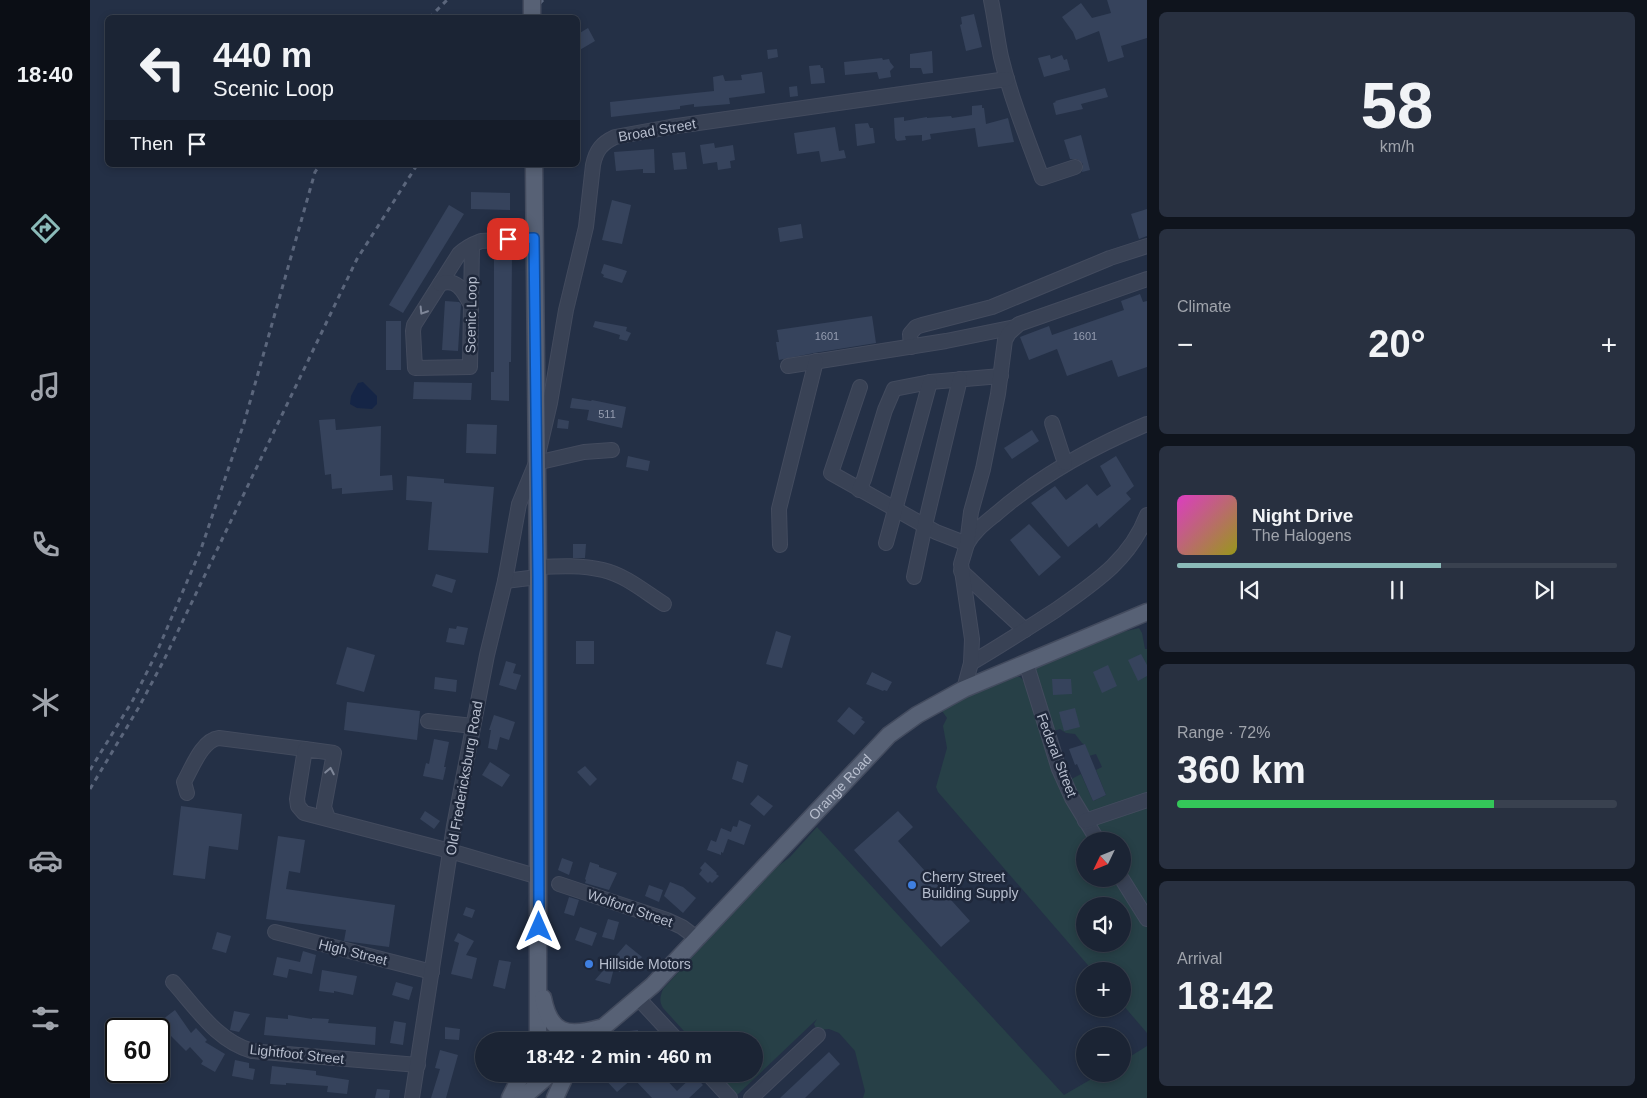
<!DOCTYPE html>
<meta charset="utf-8">
<style>
body{margin:0;font-family:Helvetica,sans-serif;background:#283040;color:#f1f3f6;height:100vh;display:flex;flex-direction:column;font-size:19px;white-space:nowrap}
*{box-sizing:border-box;margin:0}
p{font-size:16px;color:#a0a4ac}
.icon{flex:none;width:28px;height:28px;fill:none;stroke:currentColor;stroke-width:2;stroke-linecap:round;stroke-linejoin:round}
.map{position:relative;flex:1;overflow:hidden}
.drawer{display:flex;flex-direction:column;gap:12px;padding:12px;background:#0f141d;width:500px}
.drawer>*{flex:none}
.top-card{position:absolute;left:15px;top:15px;width:475px;height:152px;border-radius:8px;box-shadow:0 2px 8px #0003,0 0 0 1px #39414f;background:#1b2434;color:#f1f3f6;overflow:hidden}
.needle{width:32px;rotate:227deg}
.buttons{position:absolute;left:986px;top:832px;display:grid;gap:10px}
.buttons a{display:grid;place-items:center;width:55px;height:55px;border-radius:50%;background:#1b2434;box-shadow:0 2px 8px #0003,0 0 0 1px #39414f;font-size:25px}
.speed{position:absolute;left:15px;top:1018px;display:flex;gap:10px;font-size:25px;font-weight:700;text-align:center}
.speed>*{display:grid;place-content:center;width:65px;height:65px;border-radius:50%;background:#1b2434;box-shadow:0 2px 8px #0003,0 0 0 1px #39414f;line-height:1}
.speed .limit{border:2px solid #111;border-radius:8px;background:#fff;color:#111}
.pin{position:absolute;display:grid;place-items:center;width:42px;height:42px;color:#fff;margin:-21px;border-radius:10px;box-shadow:0 2px 8px #0006}
.me{position:absolute;width:55px;margin:-28px;rotate:0deg;stroke-linejoin:round;filter:drop-shadow(0 0 4px #0008)}
.turn{display:flex;align-items:center;gap:18px;height:105px;padding:0 25px;font-size:22px}
.turn .icon{width:65px;height:65px;stroke-width:2.5}
.turn b{display:block;font-size:35px;line-height:42px}
.then{display:flex;align-items:center;height:48px;padding:0 25px;background:#0003;gap:10px;font-size:19px}
.big{font-size:38px;font-weight:700;line-height:1.1}
.drawer .widget{flex:1;display:flex;flex-direction:column;justify-content:center;gap:8px;min-width:0;padding:0 18px;border-radius:8px;background:#283040}
.drawer .dial{align-items:center;gap:0}
.dial b{font-size:65px;line-height:1}
.song{display:flex;align-items:center;gap:15px}
.cover{width:60px;height:60px;border-radius:8px;background:linear-gradient(135deg,hsl(310 70% 55%),hsl(60 70% 35%))}
.played{height:5px;border-radius:2px;background:linear-gradient(90deg,#8bbbb9 60%,#39414f 60%)}
.keys{display:flex;justify-content:space-around;direction:ltr}
.heat{display:flex;justify-content:space-between;align-items:center;font-size:28px;direction:ltr}
.charge{height:8px;border-radius:4px;background:linear-gradient(90deg,#34c759 72%,#39414f 0)}
.trip{position:absolute;left:385px;top:1032px;width:288px;height:50px;border-radius:25px;background:#1b2434;box-shadow:0 2px 8px #0003,0 0 0 1px #39414f;font-weight:700;line-height:50px;text-align:center}
main{display:flex;flex:1;min-height:0}
.tabs{display:flex;flex-direction:column;width:90px;justify-content:space-around;align-items:center;background:#0b0e15;color:#a0a4ac}
.tabs .icon{width:35px;height:35px}
.tabs .selected{color:#8bbbb9}
.tabs b{font-size:22px;color:#f1f3f6}
.map>svg:first-child{display:block}
.green{fill:#274047;fill-rule:evenodd}
.water{fill:#152546}
.building{fill:#36435c}
.lines{fill:none;stroke-linecap:round;stroke-linejoin:round}
.minor-casing{stroke:#434b5e;stroke-width:16}
.major-casing{stroke:#434b5e;stroke-width:19}
.minor{stroke:#394255;stroke-width:14}
.major{stroke:#576175;stroke-width:16}
.rail{stroke:#5b667c;stroke-width:3;stroke-dasharray:5 5;stroke-linecap:butt}
.major-bridge-casing{stroke:#434b5e;stroke-width:19;stroke-linecap:butt}
.major-bridge{stroke:#576175;stroke-width:16}
.oneway{stroke:#7e8698}
.route-casing{stroke:#114b97;stroke-width:12}
.route{stroke:#1a73e8;stroke-width:9}
.shop-dot{fill:#3f7fe0;stroke:#1e273a;stroke-width:2}
.labels{text-anchor:middle;stroke-width:5;stroke-linejoin:round;paint-order:stroke}
.number-label{font-size:11px;fill:#959db0}
.street-label{font-size:14px;fill:#b7bece;stroke:#1e273a}
.poi-label{font-size:14px;fill:#b7bece;stroke:#1e273a;text-anchor:start}
</style>
<main>
<nav class="tabs">
<b>18:40</b>
<svg class="icon selected" aria-label="directions" viewBox="0 0 24 24"><path d="M12 3l9 9-9 9-9-9zM9 14v-3h6M13 9l2 2-2 2"/></svg>
<svg class="icon" aria-label="music" viewBox="0 0 24 24"><path d="M9 18V5l10-2v13"/><circle cx="6" cy="18" r="3"/><circle cx="16" cy="16" r="3"/></svg>
<svg class="icon" aria-label="phone" viewBox="0 0 24 24"><path d="M5 4h4l2 5-3 2q2 4 5 5l2-3 5 2v4C11 20 4 13 5 4z"/></svg>
<svg class="icon" aria-label="climate" viewBox="0 0 24 24"><path d="M12 3v18M4 7l16 10M4 17L20 7"/></svg>
<svg class="icon" aria-label="car" viewBox="0 0 24 24"><path d="M5 17H2v-5l4-1 3-4h7l3 4 3 1v5h-3M9 17h6M6 11h13"/><circle cx="7" cy="17" r="2"/><circle cx="17" cy="17" r="2"/></svg>
<svg class="icon" aria-label="filters" viewBox="0 0 24 24"><path d="M4 7h16M4 17h16"/><circle cx="9" cy="7" r="2"/><circle cx="15" cy="17" r="2"/></svg>
</nav>
<div class="map">
<svg width="1057" height="1098" viewBox="0 0 1057 1098">
<rect width="100%" height="100%" fill="#243046"/>
<g class="green">
<path d="M 1049,628 L 1052,633 L 1055,649 L 1057,649 L 1057,911 L 1033,871 L 1032,841 L 1015,841 L 978,781 L 991,774 L 1003,801 L 1016,795 L 1006,770 L 1012,767 L 1006,754 L 999,756 L 995,745 L 992,743 L 985,734 L 976,733 L 970,729 L 964,731 L 942,668 L 1024,634 Z"/>
<path d="M 923,677 L 930,677 L 936,683 L 1002,841 L 995,841 L 995,879 L 1027,879 L 1057,925 L 1057,1033 L 1033,1005 L 1032,971 L 1003,971 L 848,792 L 846,787 L 857,748 L 853,726 L 857,718 L 850,708 ZM 995,906 L 1032,906 L 1032,944 L 995,944 Z"/>
<path d="M 727,827 L 974,1095 L 1010,1074 L 1032,1074 L 1033,1061 L 1057,1046 L 1057,1098 L 773,1098 L 775,1091 L 765,1051 L 749,1033 L 739,1029 L 727,1030 L 724,1024 L 727,1019 L 646,1096 L 639,1088 L 633,1074 L 664,1074 L 664,1041 L 603,1041 L 573,1008 C 569,1001 570,997 573,989 L 680,872 L 700,857 Z"/>
</g>
<path class="water" d="M 273,382 L 287,396 L 287,404 L 282,409 L 267,408 L 260,404 L 261,396 L 268,383 Z"/>
<g class="building">
<path d="M 1017,0 L 1057,0 L 1057,38 L 1031,46 L 1034,57 L 1018,62 L 1009,31 L 986,40 L 983,32 L 972,17 L 991,3 L 1002,18 L 1021,13 Z"/>
<path d="M 884,14 L 892,47 L 876,51 L 870,25 L 872,24 L 871,17 Z"/>
<path d="M 498,28 L 505,41 L 488,51 L 488,34 Z"/>
<path d="M 687,49 L 688,57 L 678,59 L 677,50 Z"/>
<path d="M 842,51 L 843,73 L 833,74 L 831,68 L 820,68 L 820,54 Z"/>
<path d="M 960,55 L 961,59 L 972,55 L 974,60 L 977,59 L 980,70 L 954,77 L 948,58 Z"/>
<path d="M 792,58 L 793,60 L 799,59 L 800,62 L 804,67 L 800,71 L 801,77 L 789,79 L 787,72 L 755,75 L 754,62 Z"/>
<path d="M 730,65 L 731,68 L 733,68 L 735,83 L 721,84 L 719,66 Z"/>
<path d="M 672,72 L 675,93 L 639,98 L 640,104 L 604,107 L 604,104 L 590,106 L 590,109 L 521,117 L 520,102 L 624,91 L 623,77 L 633,75 L 635,81 L 652,80 L 651,75 Z"/>
<path d="M 707,86 L 708,96 L 700,97 L 699,87 Z"/>
<path d="M 1015,88 L 1018,97 L 991,104 L 993,109 L 966,115 L 963,103 L 966,102 L 965,101 Z"/>
<path d="M 892,105 L 892,108 L 894,108 L 896,124 L 918,118 L 924,142 L 888,147 L 885,128 L 840,134 L 841,139 L 832,141 L 832,135 L 815,136 L 816,140 L 807,141 L 805,138 L 804,118 L 814,117 L 814,121 L 837,117 L 837,118 L 861,116 L 862,118 L 882,115 L 882,106 Z"/>
<path d="M 778,123 L 780,128 L 783,128 L 785,143 L 767,146 L 765,124 Z"/>
<path d="M 745,127 L 749,151 L 754,150 L 756,158 L 731,162 L 729,151 L 707,154 L 704,133 Z"/>
<path d="M 991,135 L 1000,170 L 992,172 L 993,164 L 987,159 L 980,159 L 974,140 Z"/>
<path d="M 624,143 L 625,148 L 643,145 L 645,160 L 640,161 L 641,168 L 628,170 L 627,162 L 613,164 L 610,145 Z"/>
<path d="M 564,149 L 565,173 L 553,173 L 553,169 L 526,171 L 524,152 Z"/>
<path d="M 595,152 L 597,169 L 584,170 L 582,153 Z"/>
<path d="M 381,192 L 420,193 L 420,210 L 381,209 Z"/>
<path d="M 522,200 L 541,205 L 532,244 L 512,240 Z"/>
<path d="M 359,205 L 374,214 L 313,313 L 299,305 Z"/>
<path d="M 1057,209 L 1057,236 L 1049,239 L 1041,214 Z"/>
<path d="M 711,224 L 713,238 L 690,242 L 688,228 Z"/>
<path d="M 404,255 L 422,256 L 421,362 L 419,362 L 419,401 L 401,400 L 401,372 L 404,372 Z"/>
<path d="M 514,264 L 537,271 L 532,283 L 513,277 L 514,275 L 511,273 Z"/>
<path d="M 1050,294 L 1053,302 L 1057,301 L 1057,367 L 1028,377 L 1022,360 L 977,376 L 967,349 L 939,360 L 930,337 L 959,326 L 962,335 L 1034,310 L 1031,301 Z"/>
<path d="M 355,301 L 369,302 L 371,304 L 368,351 L 352,350 Z"/>
<path d="M 782,316 L 786,343 L 724,353 L 689,360 L 686,342 L 689,342 L 687,330 Z"/>
<rect x="296" y="321" width="15" height="49"/>
<path d="M 505,321 L 537,327 L 536,331 L 541,333 L 537,341 L 529,339 L 530,335 L 503,327 Z"/>
<path d="M 324,382 L 382,383 L 381,400 L 323,399 Z"/>
<path d="M 482,398 L 501,401 L 502,400 L 536,407 L 532,428 L 497,420 L 499,410 L 480,408 Z"/>
<path d="M 245,419 L 246,430 L 291,426 L 290,476 L 302,475 L 303,490 L 252,494 L 252,488 L 242,489 L 241,474 L 235,475 L 229,420 Z"/>
<path d="M 468,419 L 479,421 L 478,429 L 467,428 Z"/>
<path d="M 377,424 L 407,425 L 406,454 L 376,453 Z"/>
<path d="M 942,430 L 949,441 L 922,459 L 914,448 Z"/>
<path d="M 538,456 L 560,461 L 558,471 L 536,467 Z"/>
<path d="M 1026,456 L 1044,486 L 1036,493 L 1041,499 L 1009,528 L 1007,523 L 978,547 L 941,503 L 965,486 L 976,500 L 997,484 L 1007,496 L 1021,486 L 1010,466 Z"/>
<path d="M 317,476 L 354,479 L 354,483 L 404,487 L 398,553 L 338,550 L 342,502 L 316,500 Z"/>
<path d="M 939,524 L 971,557 L 949,576 L 920,540 Z"/>
<path d="M 483,544 L 496,544 L 495,558 L 483,558 Z"/>
<path d="M 346,574 L 366,580 L 362,593 L 342,586 Z"/>
<path d="M 367,626 L 378,628 L 374,645 L 356,642 L 359,628 L 366,629 Z"/>
<path d="M 686,631 L 701,636 L 692,668 L 676,664 Z"/>
<rect x="486" y="641" width="18" height="23"/>
<path d="M 257,647 L 285,655 L 274,692 L 246,684 Z"/>
<path d="M 1051,654 L 1057,665 L 1057,676 L 1048,681 L 1038,660 Z"/>
<path d="M 416,661 L 426,664 L 423,673 L 431,675 L 426,690 L 409,685 Z"/>
<path d="M 1018,665 L 1027,686 L 1012,693 L 1003,672 Z"/>
<path d="M 782,672 L 802,682 L 797,691 L 794,690 L 793,691 L 776,684 Z"/>
<path d="M 345,677 L 367,680 L 366,692 L 344,689 Z"/>
<path d="M 962,679 L 981,679 L 982,694 L 963,695 Z"/>
<path d="M 257,702 L 330,711 L 327,740 L 254,730 Z"/>
<path d="M 759,707 L 773,718 L 771,719 L 775,722 L 764,735 L 747,721 Z"/>
<path d="M 985,708 L 990,727 L 974,731 L 969,712 Z"/>
<path d="M 404,715 L 425,722 L 419,740 L 410,737 L 407,750 L 398,748 L 401,730 L 399,730 Z"/>
<path d="M 344,739 L 359,742 L 354,767 L 356,767 L 353,780 L 333,776 L 336,763 L 339,764 Z"/>
<path d="M 995,744 L 1016,795 L 1003,801 L 987,764 L 985,765 L 979,749 Z"/>
<path d="M 647,761 L 658,765 L 653,783 L 642,779 Z"/>
<path d="M 400,762 L 420,775 L 412,787 L 392,775 Z"/>
<path d="M 495,766 L 507,779 L 500,786 L 487,772 Z"/>
<path d="M 668,795 L 683,806 L 674,816 L 660,804 Z"/>
<path d="M 91,806 L 152,814 L 148,850 L 119,846 L 115,879 L 83,875 Z"/>
<path d="M 335,811 L 350,821 L 344,829 L 330,819 Z"/>
<path d="M 808,811 L 823,827 L 808,841 L 880,921 L 851,947 L 764,850 Z"/>
<path d="M 649,820 L 661,825 L 654,845 L 638,839 L 633,853 L 631,852 L 631,855 L 617,850 L 621,840 L 626,842 L 631,828 L 641,832 L 643,826 L 647,827 Z"/>
<path d="M 188,836 L 215,840 L 210,873 L 199,871 L 196,889 L 305,905 L 299,947 L 254,941 L 256,930 L 176,919 Z"/>
<path d="M 472,858 L 483,862 L 479,875 L 468,870 Z"/>
<path d="M 500,862 L 509,865 L 509,867 L 527,873 L 519,890 L 495,883 L 496,880 L 495,879 Z"/>
<path d="M 615,862 L 627,873 L 626,874 L 629,876 L 622,883 L 620,881 L 618,883 L 609,874 L 612,870 L 610,868 Z"/>
<path d="M 580,882 L 593,887 L 606,898 L 593,913 L 574,896 Z"/>
<path d="M 559,885 L 573,890 L 569,902 L 555,896 Z"/>
<path d="M 479,897 L 489,900 L 484,916 L 474,913 Z"/>
<path d="M 376,907 L 385,910 L 382,918 L 373,915 Z"/>
<path d="M 518,919 L 529,922 L 524,940 L 512,937 Z"/>
<path d="M 490,927 L 507,933 L 502,946 L 485,940 Z"/>
<path d="M 127,932 L 141,936 L 136,953 L 122,949 Z"/>
<path d="M 368,933 L 384,941 L 376,955 L 387,958 L 382,979 L 361,974 L 369,943 L 364,941 Z"/>
<path d="M 536,944 L 552,957 L 545,966 L 539,961 L 530,972 L 524,968 L 520,984 L 505,980 Z"/>
<path d="M 213,951 L 226,955 L 222,974 L 199,969 L 197,978 L 183,975 L 187,957 L 210,962 Z"/>
<path d="M 409,960 L 421,962 L 415,989 L 403,986 Z"/>
<path d="M 232,970 L 267,976 L 263,995 L 244,991 L 244,993 L 229,991 Z"/>
<path d="M 306,982 L 323,987 L 319,1000 L 302,995 Z"/>
<path d="M 85,1010 L 101,1033 L 106,1028 L 117,1040 L 115,1042 L 135,1054 L 125,1072 L 111,1064 L 113,1061 L 100,1047 L 96,1051 L 74,1029 L 69,1033 L 69,1029 L 66,1029 L 64,1026 Z"/>
<path d="M 144,1011 L 160,1014 L 149,1032 L 140,1030 Z"/>
<path d="M 198,1015 L 222,1019 L 222,1018 L 239,1019 L 238,1023 L 286,1027 L 285,1045 L 174,1035 L 176,1017 L 198,1019 Z"/>
<path d="M 304,1021 L 316,1023 L 313,1045 L 300,1043 Z"/>
<path d="M 355,1027 L 370,1029 L 369,1040 L 355,1039 Z"/>
<path d="M 548,1030 L 548,1040 L 539,1040 L 539,1031 Z"/>
<path d="M 350,1050 L 368,1055 L 356,1098 L 341,1098 L 350,1069 L 345,1068 Z"/>
<path d="M 739,1052 L 750,1064 L 715,1098 L 690,1098 Z"/>
<path d="M 145,1060 L 159,1063 L 159,1068 L 165,1069 L 163,1080 L 142,1076 Z"/>
<path d="M 182,1066 L 226,1071 L 226,1075 L 259,1080 L 257,1094 L 237,1092 L 238,1086 L 196,1083 L 196,1085 L 180,1084 Z"/>
<path d="M 510,1074 L 571,1074 L 587,1091 L 604,1075 L 613,1085 L 599,1098 L 562,1098 L 543,1078 L 527,1092 Z"/>
<path d="M 287,1089 L 300,1090 L 299,1098 L 285,1098 Z"/>
</g>
<g class="lines">
<defs>
<g id="minor">
<path d="M 901,0 C 905,19 907,38 911,57 C 921,98 937,138 952,178 L 985,167"/>
<path d="M 382,245 L 380,367 L 325,368 L 323,331 L 324,325 L 369,254 C 375,248 383,244 391,241 L 444,238"/>
<path d="M 350,284 C 367,277 374,292 381,305"/>
<path d="M 821,347 L 820,334 L 826,327 L 832,325 L 902,307 L 1020,258 L 1057,246"/>
<path d="M 698,366 L 856,341 L 925,327"/>
<path d="M 770,387 L 741,473 L 846,532 L 877,544 C 884,531 895,523 906,514 C 951,475 1002,447 1057,424"/>
<path d="M 962,423 L 975,463"/>
<path d="M 446,463 L 494,452 L 522,450"/>
<path d="M 769,490 L 774,479 L 795,410 L 804,389 L 840,382 L 911,376"/>
<path d="M 796,543 L 840,382"/>
<path d="M 690,545 L 689,509 L 726,361"/>
<path d="M 448,567 C 470,566 492,565 513,570 C 535,575 555,592 574,604"/>
<path d="M 871,571 L 935,630"/>
<path d="M 824,577 L 835,525 L 870,379"/>
<path d="M 415,581 L 448,577"/>
<path d="M 881,663 C 910,646 938,628 966,610 C 1004,583 1040,560 1057,515"/>
<path d="M 936,663 L 969,769 L 982,798 L 1008,841"/>
<path d="M 874,689 L 881,663 L 882,639 L 871,564 L 877,544 L 881,512 L 893,469 L 908,394 L 915,340 L 919,333 L 929,324 L 1057,279"/>
<path d="M 338,721 L 383,726"/>
<path d="M 97,793 L 94,782 C 102,768 112,740 129,738 L 215,749"/>
<path d="M 238,818 L 234,807 L 244,753 L 215,749 L 207,799 L 208,806 L 214,813 L 360,851 L 449,877"/>
<path d="M 995,821 L 1057,800"/>
<path d="M 1032,879 L 1057,919"/>
<path d="M 469,884 L 577,920 L 592,927 L 608,939"/>
<path d="M 185,932 L 342,972"/>
<path d="M 83,982 C 107,1009 127,1041 162,1051 L 328,1065"/>
<path d="M 548,998 L 588,1041"/>
<path d="M 618,1074 L 640,1098"/>
<path d="M 322,1098 L 364,826 L 397,655 L 415,581 L 429,504 L 446,463 L 460,403 L 476,310 L 496,227 L 503,165 C 506,150 512,143 525,137 L 580,127 L 917,79"/>
<path d="M 661,1098 L 728,1035"/>
</g>
<g id="major">
<path d="M 444,165 L 448,577 L 448,1041"/>
<path d="M 453,998 C 460,1034 477,1037 510,1028"/>
<path id="s1" d="M 497,1041 L 563,985 L 799,735 L 827,715 L 874,689 L 1057,612"/>
<path d="M 420,1098 L 432,1074"/>
<path d="M 432,1098 L 460,1074"/>
<path d="M 465,1098 L 476,1074"/>
</g>
</defs>
<use href="#minor" class="minor-casing"/>
<use href="#major" class="major-casing"/>
<use href="#minor" class="minor"/>
<use href="#major" class="major"/>
<g class="rail">
<path d="M 339,18 L 357,0"/>
<path d="M 436,18 L 453,0"/>
<path d="M 0,770 L 43,700 L 66,654 L 111,549 L 154,423 L 225,172 L 230,165"/>
<path d="M 0,789 L 49,707 L 74,660 L 267,259 L 327,165"/>
</g>
<defs>
<path id="major-bridge" d="M 442,18 L 442,0"/>
</defs>
<use href="#major-bridge" class="major-bridge-casing"/>
<use href="#major-bridge" class="major-bridge"/>
</g>
<defs><path id="oneway-chevron" d="M-2-3.5L2.5 0L-2 3.5" fill="none" stroke-width="1.6" stroke-linecap="round" stroke-linejoin="round" transform="scale(1.25)"/></defs>
<g class="oneway">
<use href="#oneway-chevron" transform="translate(333 311) rotate(122)"/>
<use href="#oneway-chevron" transform="translate(240 771) rotate(-79)"/>
</g>
<g class="lines">
<defs>
<path id="route" d="M 418,239 L 444,238 L 448,577 L 449,927"/>
</defs>
<use href="#route" class="route-casing"/>
<use href="#route" class="route"/>
</g>
<g class="shop-dot">
<circle cx="822" cy="885" r="5"/>
<circle cx="499" cy="964" r="5"/>
</g>
<g class="labels">
<g class="number-label">
<text x="737" y="340">1601</text>
<text x="995" y="340">1601</text>
<text x="517" y="418">511</text>
</g>
<g class="street-label">
<text transform="translate(567 130) rotate(-10)" y="5">Broad Street</text>
<text transform="translate(381 315) rotate(-89)" y="5">Scenic Loop</text>
<text transform="translate(967 755) rotate(69)" y="5">Federal Street</text>
<text transform="translate(374 778) rotate(-80)" y="5">Old Fredericksburg Road</text>
<text dy="5" stroke="none"><textPath href="#s1" startOffset="359">Orange Road</textPath></text>
<text transform="translate(540 908) rotate(19)" y="5">Wolford Street</text>
<text transform="translate(263 952) rotate(14)" y="5">High Street</text>
<text transform="translate(207 1054) rotate(6)" y="5">Lightfoot Street</text>
</g>
<g class="poi-label">
<text x="832" y="882">Cherry Street<tspan x="832" dy="16">Building Supply</tspan></text>
<text x="509" y="969">Hillside Motors</text>
</g>
</g>
</svg>
<div class="buttons">
<a><svg class="needle" viewBox="-14 -14 28 28"><path d="M0-13l5 13h-10z" fill="#e53935"/><path d="M0 13l5-13h-10z" fill="#a0a4ac"/></svg></a>
<a><svg class="icon" aria-label="sound" viewBox="0 0 24 24"><path d="M4 9h4l5-4v14l-5-4H4zM17 9q2 3 0 6"/></svg></a>
<a>+</a>
<a>−</a>
</div>
<div class="speed"><div class="limit">60</div></div>
<div class="pin" style="left:418px;top:239px;background:#d93025"><svg class="icon" aria-label="arrive" viewBox="0 0 24 24"><path d="M6 21V4h12l-3 4 3 4H6"/></svg></div>
<svg class="me" style="left:449px;top:927px" viewBox="-20 -20 40 40"><path d="M0-17L14 15 0 8-14 15z" fill="#1a73e8" stroke="#fff" stroke-width="4"/></svg>
<div class="trip">18:42 · 2 min · 460 m</div>
<div class="top-card">
<div class="turn"><svg class="icon" aria-label="left" viewBox="0 0 24 24"><path d="M17 20v-9H6M10 6l-5 5 5 5"/></svg><div><b>440 m</b>Scenic Loop</div></div>
<div class="then">Then<svg class="icon" aria-label="arrive" viewBox="0 0 24 24"><path d="M6 21V4h12l-3 4 3 4H6"/></svg></div>
</div>
</div>
<section class="drawer">
<div class="widget dial"><b>58</b><p>km/h</p></div>
<div class="widget"><p>Climate</p>
<div class="heat"><a>−</a><b class="big">20°</b><a>+</a></div>
</div>
<div class="widget">
<div class="song"><i class="cover"></i><div><b>Night Drive</b><p>The Halogens</p></div></div>
<div class="played"></div>
<div class="keys"><svg class="icon" aria-label="previous" viewBox="0 0 24 24"><path d="M18 5L8 12l10 7zM5 5v14"/></svg><svg class="icon" aria-label="pause" viewBox="0 0 24 24"><path d="M8 5v14M16 5v14"/></svg><svg class="icon" aria-label="next" viewBox="0 0 24 24"><path d="M6 5l10 7-10 7zM19 5v14"/></svg></div>
</div>
<div class="widget"><p>Range · 72%</p><b class="big">360 km</b><div class="charge"></div></div>
<div class="widget"><p>Arrival</p><b class="big">18:42</b></div>
</section>
</main>
